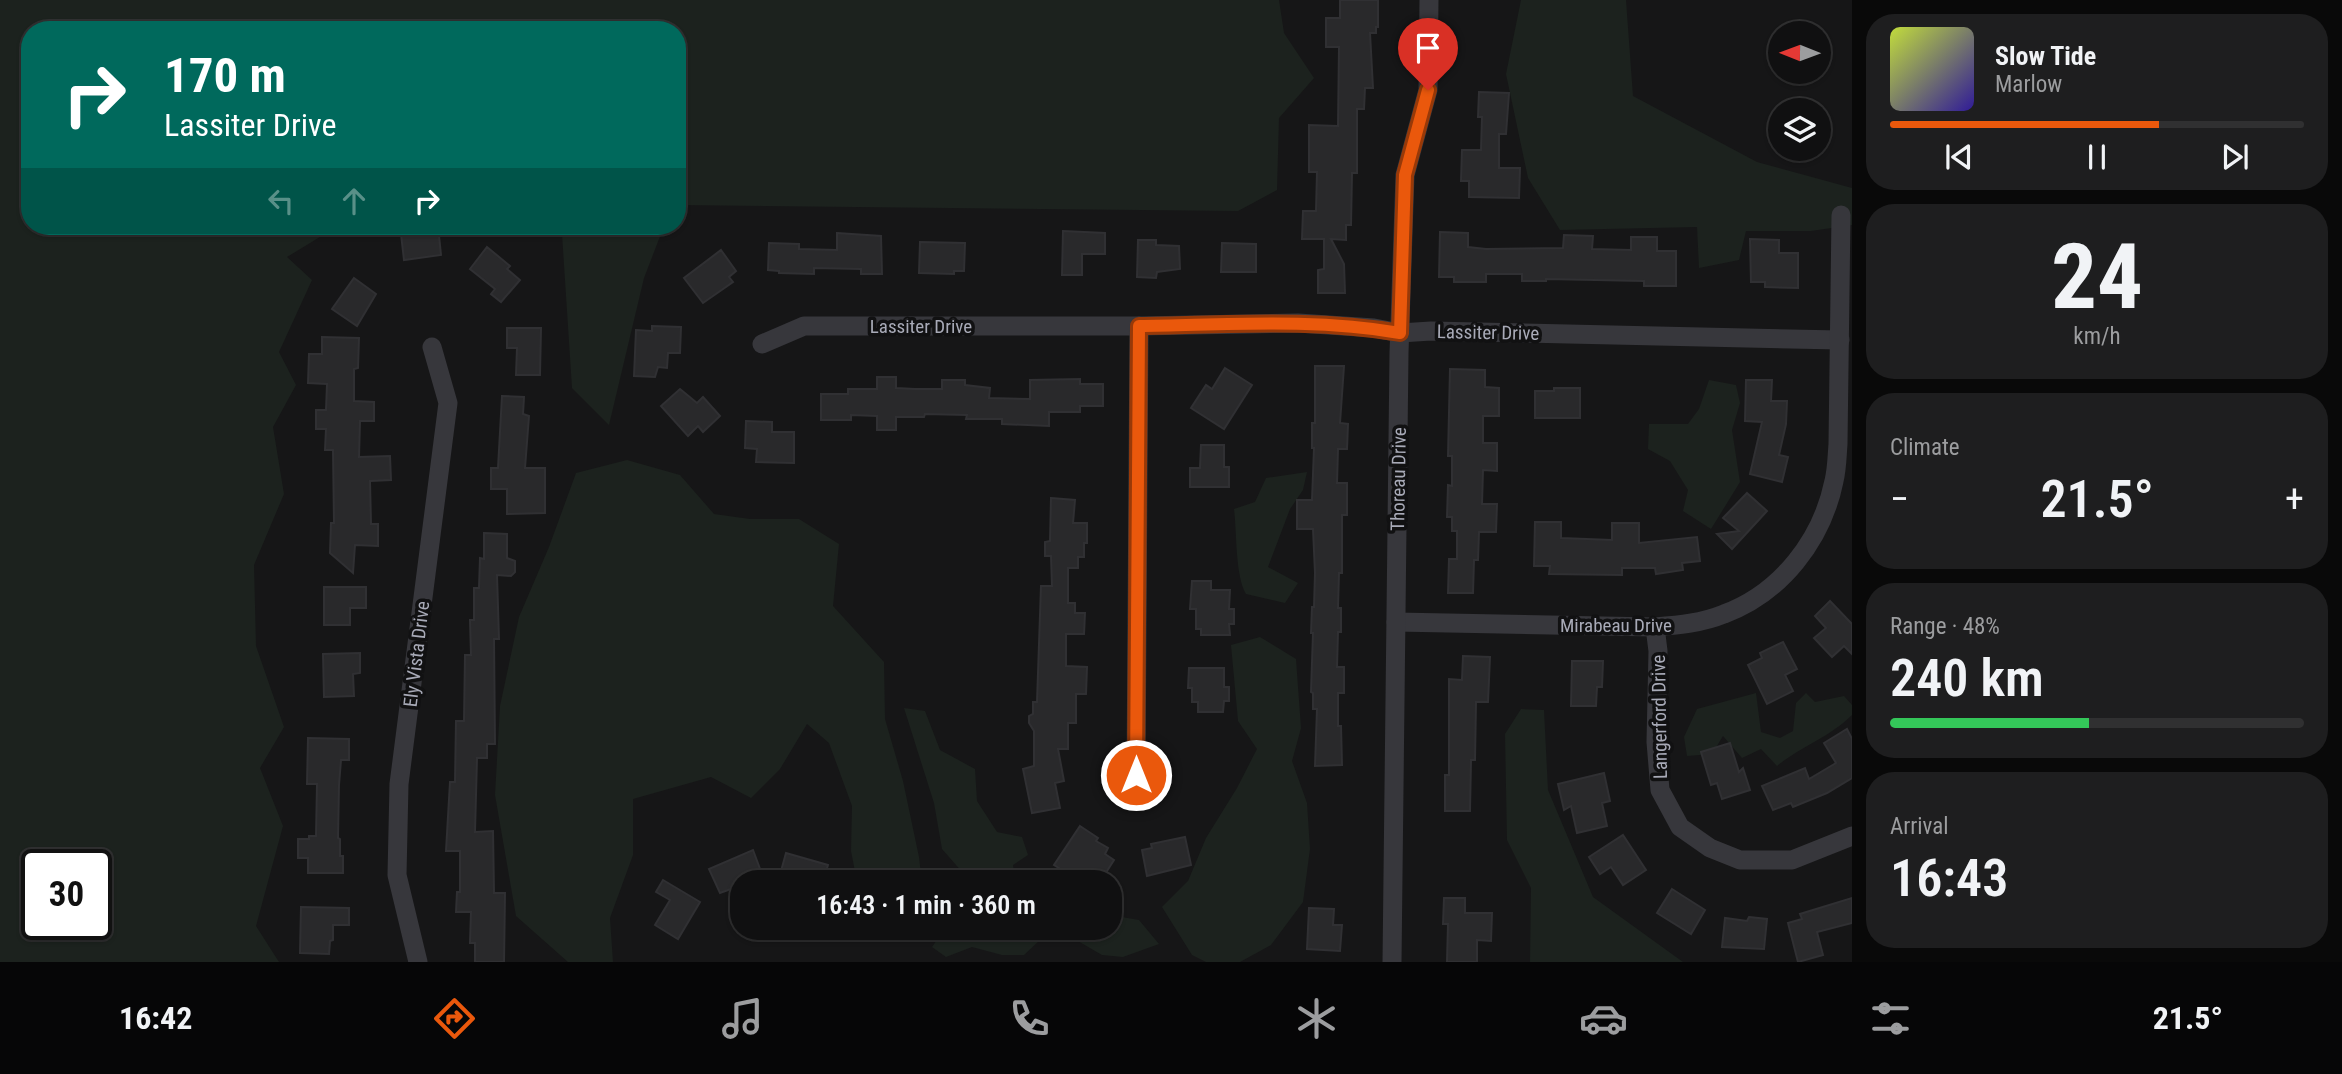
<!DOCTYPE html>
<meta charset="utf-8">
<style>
body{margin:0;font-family:"Roboto Condensed",sans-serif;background:#1e1e1f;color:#f1f3f6;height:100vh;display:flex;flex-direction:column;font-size:26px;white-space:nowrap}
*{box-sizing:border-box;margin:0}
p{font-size:23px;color:#9c9d9f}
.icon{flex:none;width:38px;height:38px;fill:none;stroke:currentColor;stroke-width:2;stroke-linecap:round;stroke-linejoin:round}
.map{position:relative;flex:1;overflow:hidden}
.sheet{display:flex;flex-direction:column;gap:14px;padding:14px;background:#090909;width:490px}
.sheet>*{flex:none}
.top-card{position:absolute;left:21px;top:21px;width:665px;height:214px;border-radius:28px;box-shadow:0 2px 5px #0004,0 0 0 2px #303031;background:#00695c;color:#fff;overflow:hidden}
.needle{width:46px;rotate:271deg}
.tools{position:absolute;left:1768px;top:21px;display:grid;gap:14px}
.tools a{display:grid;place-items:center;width:63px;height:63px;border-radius:50%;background:#101011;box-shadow:0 2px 5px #0004,0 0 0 2px #303031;font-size:35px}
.speed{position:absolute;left:21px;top:849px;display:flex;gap:14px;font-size:35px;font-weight:700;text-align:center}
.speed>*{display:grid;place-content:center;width:91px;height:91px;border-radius:50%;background:#101011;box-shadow:0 2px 5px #0004,0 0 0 2px #303031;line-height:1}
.speed .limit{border:4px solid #111;border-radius:10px;background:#fff;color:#111}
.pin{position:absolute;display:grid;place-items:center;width:60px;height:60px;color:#fff;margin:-72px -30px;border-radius:50% 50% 50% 0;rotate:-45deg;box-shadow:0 0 7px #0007}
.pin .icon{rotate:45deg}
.me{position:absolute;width:77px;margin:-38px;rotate:0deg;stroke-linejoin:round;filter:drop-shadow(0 0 5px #0008)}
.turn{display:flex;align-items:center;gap:24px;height:147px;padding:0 28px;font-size:32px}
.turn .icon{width:91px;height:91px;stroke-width:2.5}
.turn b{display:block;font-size:49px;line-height:60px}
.lanes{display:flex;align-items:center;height:66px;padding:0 28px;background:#0003;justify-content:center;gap:35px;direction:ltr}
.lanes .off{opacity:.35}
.big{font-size:52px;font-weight:600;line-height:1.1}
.sheet .tile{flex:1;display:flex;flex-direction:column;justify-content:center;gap:10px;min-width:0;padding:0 24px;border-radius:28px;background:#1e1e1f}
.sheet .dial{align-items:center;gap:0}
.dial b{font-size:91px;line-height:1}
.song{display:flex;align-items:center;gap:21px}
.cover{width:84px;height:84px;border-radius:10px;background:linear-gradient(135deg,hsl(70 70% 55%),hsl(250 70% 35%))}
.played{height:7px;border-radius:4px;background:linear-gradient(90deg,#ea580c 65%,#303031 65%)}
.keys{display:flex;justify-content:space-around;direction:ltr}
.heat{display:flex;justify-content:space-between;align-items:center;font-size:38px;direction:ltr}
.charge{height:10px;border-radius:5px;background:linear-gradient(90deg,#34c759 48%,#303031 0)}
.trip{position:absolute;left:730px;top:870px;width:392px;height:70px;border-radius:28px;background:#101011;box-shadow:0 2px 5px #0004,0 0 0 2px #303031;font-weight:600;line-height:70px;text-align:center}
.tab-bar{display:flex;height:112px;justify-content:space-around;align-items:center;background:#060607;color:#9c9d9f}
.tab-bar .icon{width:49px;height:49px}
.tab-bar .on{color:#ea580c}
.tab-bar b{font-size:32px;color:#f1f3f6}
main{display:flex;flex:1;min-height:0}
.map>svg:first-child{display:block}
.green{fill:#1c221e;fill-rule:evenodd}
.building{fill:#29292b;stroke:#303033;stroke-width:2}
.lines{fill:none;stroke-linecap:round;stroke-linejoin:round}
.minor{stroke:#37373c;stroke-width:19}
.route-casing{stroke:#983908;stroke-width:18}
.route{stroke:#ea580c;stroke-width:12}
.labels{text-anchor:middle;stroke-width:7;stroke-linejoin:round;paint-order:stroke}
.street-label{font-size:19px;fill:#a8aab7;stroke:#111112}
</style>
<main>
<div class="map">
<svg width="1852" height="962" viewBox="0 0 1852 962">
<rect width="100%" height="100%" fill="#161617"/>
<g class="green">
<path d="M 0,0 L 1279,0 L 1284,33 L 1314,78 L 1279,118 L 1277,190 L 1238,211 L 677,205 L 677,30 L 30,30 L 30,226 L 338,226 L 287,257 L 312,280 L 279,352 L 296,385 L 273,427 L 284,494 L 254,565 L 256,646 L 284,727 L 260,768 L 283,826 L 256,926 L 279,962 L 0,962 ZM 96,864 L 96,924 L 37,924 L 37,864 Z"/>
<path d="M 1521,0 L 1626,0 L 1633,96 L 1757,162 L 1852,188 L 1852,225 L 1811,231 L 1746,231 L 1739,260 L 1699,268 L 1697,227 L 1560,230 L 1528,178 L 1506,74 Z"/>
<path d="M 553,226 L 664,226 L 644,278 L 609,425 L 572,388 L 562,234 Z"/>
<path d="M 1709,380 L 1736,385 L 1740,403 L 1732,430 L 1740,482 L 1711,529 L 1683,511 L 1688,490 L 1670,461 L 1648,449 L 1649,424 L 1688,424 L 1699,409 Z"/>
<path d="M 627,460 L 680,475 L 714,514 L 750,519 L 799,519 L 839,544 L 833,606 L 884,662 L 885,719 L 903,781 L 919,857 L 922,882 L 857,882 L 851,851 L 852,806 L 829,743 L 807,724 L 780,769 L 751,798 L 711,777 L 633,799 L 633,855 L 610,918 L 613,962 L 568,962 L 516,916 L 495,795 L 500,706 L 519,617 L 549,547 L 576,473 Z"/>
<path d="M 1307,472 L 1303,490 L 1290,509 L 1268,567 L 1298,583 L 1285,603 L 1246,594 C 1235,575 1237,533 1234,509 L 1255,502 L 1266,478 Z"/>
<path d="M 1260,637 L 1296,659 L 1301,728 L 1292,761 L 1307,803 L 1310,849 L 1303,902 L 1271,945 L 1240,962 L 1206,962 L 1192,955 L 1162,907 L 1188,881 L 1206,838 L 1237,788 L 1257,749 L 1238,721 L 1231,645 Z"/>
<path d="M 1756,693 L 1761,732 L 1780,738 L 1793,731 L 1796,703 L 1806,693 L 1815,702 L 1844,696 L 1852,705 L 1852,715 C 1830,737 1800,747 1777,766 L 1761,749 L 1742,758 L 1723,736 L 1712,754 L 1687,756 L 1684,737 L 1697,709 Z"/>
<path d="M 904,708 L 925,711 L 940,750 L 975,769 L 977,801 L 997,832 L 1022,837 L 1028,855 L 1013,865 L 1015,878 L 1021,882 L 971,882 L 942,849 L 934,803 Z"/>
<path d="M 1521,709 L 1544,710 L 1548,790 L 1593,897 L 1683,962 L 1530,962 L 1531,888 L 1507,840 L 1505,734 Z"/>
<path d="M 1110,915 L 1139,920 L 1159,944 L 1123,957 L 1102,955 L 1071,937 L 1041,939 L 1024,955 L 1002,955 L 972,947 L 946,957 L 932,947 L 945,928 L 1110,928 Z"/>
</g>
<g class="building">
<path d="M 1340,0 L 1378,0 L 1378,27 L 1376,27 L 1376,33 L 1370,33 L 1373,88 L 1365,88 L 1364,109 L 1357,109 L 1357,173 L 1352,173 L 1351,225 L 1346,225 L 1346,240 L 1331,239 L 1344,264 L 1345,293 L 1318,293 L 1318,270 L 1324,269 L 1324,239 L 1302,239 L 1303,211 L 1316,211 L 1317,172 L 1309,172 L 1309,125 L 1338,126 L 1339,47 L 1326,47 L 1326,18 L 1340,18 Z"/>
<path d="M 1479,92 L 1509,93 L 1506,134 L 1499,134 L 1499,168 L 1520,168 L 1519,198 L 1469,197 L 1469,181 L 1461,181 L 1462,150 L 1481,150 L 1482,117 L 1478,117 Z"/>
<path d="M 438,226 L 441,255 L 404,260 L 401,234 L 418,231 L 417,228 Z"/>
<path d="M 1063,231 L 1105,233 L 1105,254 L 1082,254 L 1082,275 L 1062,275 Z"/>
<path d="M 1440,232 L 1468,233 L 1468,247 L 1486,249 L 1563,248 L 1564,235 L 1593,236 L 1592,249 L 1631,250 L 1631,237 L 1657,237 L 1657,251 L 1676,251 L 1676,286 L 1644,286 L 1644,281 L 1546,279 L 1546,281 L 1522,281 L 1522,274 L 1486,274 L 1486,282 L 1454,282 L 1454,277 L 1439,277 Z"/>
<path d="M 837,233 L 881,236 L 882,274 L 861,274 L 861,269 L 814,268 L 814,274 L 779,273 L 779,271 L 768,270 L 769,243 L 799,244 L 799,249 L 837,250 Z"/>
<path d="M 1750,239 L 1779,240 L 1779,253 L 1798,253 L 1798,288 L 1765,287 L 1765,282 L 1751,282 Z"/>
<path d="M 1138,240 L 1156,240 L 1156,245 L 1179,246 L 1180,269 L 1157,272 L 1156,278 L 1137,277 Z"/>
<path d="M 920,242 L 965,243 L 964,271 L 954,271 L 954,274 L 919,273 Z"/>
<path d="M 1222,243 L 1256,244 L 1256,272 L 1221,272 Z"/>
<path d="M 487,247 L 510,266 L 507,269 L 520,280 L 501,302 L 491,294 L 495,289 L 470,269 Z"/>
<path d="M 721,250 L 736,271 L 729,277 L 733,282 L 703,303 L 684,278 Z"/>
<path d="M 354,278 L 376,294 L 357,326 L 332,309 Z"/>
<path d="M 652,326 L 681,327 L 680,353 L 668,353 L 667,368 L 658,367 L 655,377 L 634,376 L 636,330 L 652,331 Z"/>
<path d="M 507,328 L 541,328 L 540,375 L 516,375 L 517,348 L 507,348 Z"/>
<path d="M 322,337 L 359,338 L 358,368 L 354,369 L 354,401 L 374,402 L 374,421 L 360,421 L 359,457 L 390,456 L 391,480 L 370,481 L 371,524 L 378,524 L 378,546 L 355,545 L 353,573 L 330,553 L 331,523 L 334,523 L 333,450 L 325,450 L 326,429 L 316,429 L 316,410 L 326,410 L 327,384 L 308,383 L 309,354 L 322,354 Z"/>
<path d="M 1315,366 L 1344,366 L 1340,423 L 1348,424 L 1347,449 L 1338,449 L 1337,483 L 1347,483 L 1347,515 L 1342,515 L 1342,573 L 1339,573 L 1338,608 L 1341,608 L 1341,632 L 1338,632 L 1337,667 L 1344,667 L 1344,693 L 1338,693 L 1338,726 L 1341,726 L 1342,765 L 1315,766 L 1317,709 L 1313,709 L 1313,693 L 1311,692 L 1313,633 L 1311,633 L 1312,607 L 1314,607 L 1315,573 L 1313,529 L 1297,529 L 1297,500 L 1312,500 L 1314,448 L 1312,448 L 1312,423 L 1315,423 Z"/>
<path d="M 1225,368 L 1252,385 L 1224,429 L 1191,408 L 1206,385 L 1212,389 Z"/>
<path d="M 1450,369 L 1485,370 L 1485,387 L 1499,388 L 1499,416 L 1483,416 L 1483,443 L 1497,443 L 1497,471 L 1483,470 L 1482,504 L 1497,504 L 1496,532 L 1479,532 L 1478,560 L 1474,560 L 1473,593 L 1448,593 L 1449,559 L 1457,559 L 1457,531 L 1452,531 L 1452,517 L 1447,517 L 1448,485 L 1452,486 L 1452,456 L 1448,456 Z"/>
<path d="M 877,377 L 896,377 L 896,388 L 915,389 L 942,389 L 942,380 L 965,380 L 965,385 L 990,388 L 989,398 L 1030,399 L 1030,380 L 1080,379 L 1080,384 L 1103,384 L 1103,406 L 1080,406 L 1080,412 L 1049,412 L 1049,426 L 1002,424 L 1002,419 L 966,419 L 967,415 L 925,414 L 924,417 L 896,417 L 896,430 L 877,430 L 877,416 L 851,415 L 851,420 L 821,420 L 821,394 L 848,394 L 848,389 L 877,389 Z"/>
<path d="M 1746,380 L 1772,380 L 1771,401 L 1787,401 L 1786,424 L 1779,455 L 1788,457 L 1782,482 L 1750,474 L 1762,422 L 1745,421 Z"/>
<path d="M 1554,388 L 1580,388 L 1580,418 L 1535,418 L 1535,391 L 1554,391 Z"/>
<path d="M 680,389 L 697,403 L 703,397 L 720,416 L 703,432 L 698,426 L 688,436 L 661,406 Z"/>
<path d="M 502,396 L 524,397 L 523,414 L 529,416 L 525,468 L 545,468 L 545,513 L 507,514 L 507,489 L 491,489 L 491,468 L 498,468 Z"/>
<path d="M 746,421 L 772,422 L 772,432 L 794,432 L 794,463 L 756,462 L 757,449 L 745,448 Z"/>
<path d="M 1201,445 L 1224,445 L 1224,467 L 1229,467 L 1229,487 L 1190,487 L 1190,468 L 1200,468 Z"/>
<path d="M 1747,493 L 1767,511 L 1732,549 L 1717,534 L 1739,531 L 1723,518 Z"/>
<path d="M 1051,498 L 1075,500 L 1073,523 L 1087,523 L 1087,543 L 1084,543 L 1084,557 L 1078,557 L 1078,568 L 1068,568 L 1068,603 L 1075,603 L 1075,613 L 1085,613 L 1084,634 L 1066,634 L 1066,666 L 1087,667 L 1086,694 L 1076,694 L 1076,723 L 1068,723 L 1068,749 L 1058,749 L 1064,781 L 1055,783 L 1060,808 L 1032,813 L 1023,769 L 1034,766 L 1034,731 L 1029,723 L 1029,716 L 1033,714 L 1033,702 L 1037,702 L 1041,586 L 1052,586 L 1051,556 L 1045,556 L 1045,542 L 1050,541 Z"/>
<path d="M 1535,522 L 1561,522 L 1561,538 L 1612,540 L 1612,523 L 1639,523 L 1639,543 L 1697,537 L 1700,561 L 1682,563 L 1683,570 L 1656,574 L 1655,568 L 1622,568 L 1622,575 L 1549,574 L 1550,566 L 1534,566 Z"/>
<path d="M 484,533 L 507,534 L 507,558 L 515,561 L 515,572 L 511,576 L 497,575 L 499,639 L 494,639 L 495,744 L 487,744 L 487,758 L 477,758 L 475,832 L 493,831 L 494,893 L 505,893 L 504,962 L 475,962 L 475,943 L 470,943 L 471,912 L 456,912 L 457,892 L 460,892 L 460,851 L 446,851 L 450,782 L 455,782 L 456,721 L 464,721 L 465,655 L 471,655 L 470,620 L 474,620 L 474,588 L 479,588 L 480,558 L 484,559 Z"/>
<path d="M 1192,581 L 1211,581 L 1211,590 L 1230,590 L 1229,609 L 1234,609 L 1234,624 L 1229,624 L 1230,635 L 1201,635 L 1201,629 L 1196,629 L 1196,609 L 1190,609 Z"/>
<path d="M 324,587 L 366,587 L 366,608 L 350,608 L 350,625 L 324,625 Z"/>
<path d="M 1830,601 L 1852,624 L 1852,654 L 1844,646 L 1832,657 L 1814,638 L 1826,628 L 1815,616 Z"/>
<path d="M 1783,642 L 1797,669 L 1785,675 L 1793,691 L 1767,704 L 1748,665 L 1762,658 L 1760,653 Z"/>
<path d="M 360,653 L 360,673 L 353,674 L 354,696 L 324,697 L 323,654 Z"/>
<path d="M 1463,656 L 1490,657 L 1488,702 L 1476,702 L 1475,760 L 1471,760 L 1470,811 L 1445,811 L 1445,775 L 1449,775 L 1449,679 L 1462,680 Z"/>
<path d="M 1572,661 L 1603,661 L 1602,687 L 1597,687 L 1596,706 L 1571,706 Z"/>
<path d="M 1189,668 L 1224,668 L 1224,687 L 1229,687 L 1229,701 L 1224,701 L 1223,712 L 1198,712 L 1198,702 L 1192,702 L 1192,688 L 1188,688 Z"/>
<path d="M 1847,729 L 1852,739 L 1852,778 L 1827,793 L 1793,807 L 1791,803 L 1773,810 L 1762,786 L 1805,768 L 1809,779 L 1836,763 L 1824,743 Z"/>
<path d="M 308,738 L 349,739 L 349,760 L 341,760 L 339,785 L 338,838 L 340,839 L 340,856 L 343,856 L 343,873 L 308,873 L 308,858 L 298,858 L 298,839 L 309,839 L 309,836 L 316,836 L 317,784 L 307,784 Z"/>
<path d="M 1730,743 L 1739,772 L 1743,768 L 1750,790 L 1722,799 L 1717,783 L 1711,785 L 1701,752 Z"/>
<path d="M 1604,773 L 1610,801 L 1602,803 L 1607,826 L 1577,833 L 1571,806 L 1564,810 L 1558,784 Z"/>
<path d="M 1080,826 L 1098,838 L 1096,841 L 1108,848 L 1105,854 L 1114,860 L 1100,882 L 1081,882 L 1054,865 Z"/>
<path d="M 1623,835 L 1646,870 L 1623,885 L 1611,867 L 1600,874 L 1589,857 Z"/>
<path d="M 1185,837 L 1191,865 L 1147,876 L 1142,850 L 1152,848 L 1151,844 Z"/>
<path d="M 753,850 L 763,877 L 751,882 L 742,882 L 742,885 L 720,893 L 709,869 Z"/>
<path d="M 786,853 L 828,865 L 823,882 L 778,882 Z"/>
<path d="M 663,880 L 700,902 L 678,939 L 655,925 L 670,900 L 656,892 Z"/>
<path d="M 1672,889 L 1705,910 L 1691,934 L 1657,913 Z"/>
<path d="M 1444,898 L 1465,898 L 1465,913 L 1492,913 L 1491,941 L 1477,940 L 1477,962 L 1447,962 L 1448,924 L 1443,924 Z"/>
<path d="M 1852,898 L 1852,923 L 1817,932 L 1823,955 L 1798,962 L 1788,923 L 1802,919 L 1800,914 Z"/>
<path d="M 301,907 L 349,908 L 349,925 L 333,925 L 333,940 L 330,941 L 329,954 L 300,953 Z"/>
<path d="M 1309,908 L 1334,909 L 1333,925 L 1342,925 L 1340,951 L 1307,949 Z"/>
<path d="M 1749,917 L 1767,919 L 1764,949 L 1722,947 L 1725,918 L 1747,921 Z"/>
</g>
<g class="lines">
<g class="minor">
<path d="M 762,344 L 804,326 L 1139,326 L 1298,323 L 1374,328 L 1400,333 L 1431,331 L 1840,340"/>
<path d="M 1396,622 L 1655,627 C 1679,625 1702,623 1724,614 C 1781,593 1822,540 1834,481 C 1837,469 1837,456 1838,444 L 1841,215"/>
<path d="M 1655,627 L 1658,651 L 1656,742 L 1660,790 L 1680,827 L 1710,848 L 1740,860 L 1792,860 L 1852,836"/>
<path d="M 1136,775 L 1139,326"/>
<path d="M 418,962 L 397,875 L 399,784 L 448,403 L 432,347"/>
<path d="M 1392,962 L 1399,353 L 1405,175 L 1428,90 L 1429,0"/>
</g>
</g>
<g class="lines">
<defs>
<path id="route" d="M 1136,775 L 1139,326 C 1226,325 1314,318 1400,333 L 1405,175 L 1428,90"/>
</defs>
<use href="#route" class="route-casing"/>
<use href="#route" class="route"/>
</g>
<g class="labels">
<g class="street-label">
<text x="921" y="333">Lassiter Drive</text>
<text transform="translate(1488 332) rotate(1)" y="7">Lassiter Drive</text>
<text transform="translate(1398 479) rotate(-89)" y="7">Thoreau Drive</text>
<text x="1616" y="632">Mirabeau Drive</text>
<text transform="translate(416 654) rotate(-83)" y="7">Ely Vista Drive</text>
<text transform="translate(1659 717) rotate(-91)" y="7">Langerford Drive</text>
</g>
</g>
</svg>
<div class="tools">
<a><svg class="needle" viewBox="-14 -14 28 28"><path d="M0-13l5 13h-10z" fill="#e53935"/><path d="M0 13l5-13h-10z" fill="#9c9d9f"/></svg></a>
<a><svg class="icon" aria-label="layers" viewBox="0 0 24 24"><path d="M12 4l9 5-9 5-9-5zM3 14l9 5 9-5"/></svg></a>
</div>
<div class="speed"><div class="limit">30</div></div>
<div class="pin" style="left:1428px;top:90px;background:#d93025"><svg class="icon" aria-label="arrive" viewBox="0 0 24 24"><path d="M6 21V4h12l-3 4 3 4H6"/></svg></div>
<svg class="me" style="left:1136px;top:775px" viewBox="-20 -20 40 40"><circle r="17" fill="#ea580c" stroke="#fff" stroke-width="3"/><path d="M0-11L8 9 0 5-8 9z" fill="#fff"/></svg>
<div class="trip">16:43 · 1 min · 360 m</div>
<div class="top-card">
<div class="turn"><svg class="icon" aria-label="right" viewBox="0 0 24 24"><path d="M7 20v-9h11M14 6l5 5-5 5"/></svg><div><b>170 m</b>Lassiter Drive</div></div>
<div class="lanes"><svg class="icon off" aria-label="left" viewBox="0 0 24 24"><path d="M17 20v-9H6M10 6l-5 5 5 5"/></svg><svg class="icon off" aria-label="ahead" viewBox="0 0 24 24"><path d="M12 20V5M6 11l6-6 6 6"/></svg><svg class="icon" aria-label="right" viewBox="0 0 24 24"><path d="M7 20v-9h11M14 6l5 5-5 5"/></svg></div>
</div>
</div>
<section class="sheet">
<div class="tile">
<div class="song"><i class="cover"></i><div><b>Slow Tide</b><p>Marlow</p></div></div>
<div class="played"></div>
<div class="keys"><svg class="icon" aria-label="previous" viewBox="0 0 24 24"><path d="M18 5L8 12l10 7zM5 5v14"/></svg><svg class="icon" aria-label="pause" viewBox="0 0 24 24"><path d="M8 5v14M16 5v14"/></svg><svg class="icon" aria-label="next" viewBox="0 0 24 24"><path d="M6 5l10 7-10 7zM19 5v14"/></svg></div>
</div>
<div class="tile dial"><b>24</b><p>km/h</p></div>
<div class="tile"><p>Climate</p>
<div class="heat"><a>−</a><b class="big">21.5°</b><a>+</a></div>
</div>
<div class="tile"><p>Range · 48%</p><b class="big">240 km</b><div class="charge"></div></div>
<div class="tile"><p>Arrival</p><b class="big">16:43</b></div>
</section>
</main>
<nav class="tab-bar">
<b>16:42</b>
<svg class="icon on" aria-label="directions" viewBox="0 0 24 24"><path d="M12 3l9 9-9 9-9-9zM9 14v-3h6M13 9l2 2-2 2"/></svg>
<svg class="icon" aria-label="music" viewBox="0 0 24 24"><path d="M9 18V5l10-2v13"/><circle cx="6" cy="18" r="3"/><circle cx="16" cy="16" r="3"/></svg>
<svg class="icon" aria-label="phone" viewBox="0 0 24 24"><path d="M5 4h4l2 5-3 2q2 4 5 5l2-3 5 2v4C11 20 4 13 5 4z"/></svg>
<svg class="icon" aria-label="climate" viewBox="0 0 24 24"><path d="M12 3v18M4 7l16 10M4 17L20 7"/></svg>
<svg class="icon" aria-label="car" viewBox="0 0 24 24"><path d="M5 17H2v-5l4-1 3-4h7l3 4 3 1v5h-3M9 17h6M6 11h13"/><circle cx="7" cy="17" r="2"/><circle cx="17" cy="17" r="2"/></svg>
<svg class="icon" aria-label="filters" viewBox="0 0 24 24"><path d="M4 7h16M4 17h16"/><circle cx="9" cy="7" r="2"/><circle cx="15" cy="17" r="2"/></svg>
<b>21.5°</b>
</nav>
